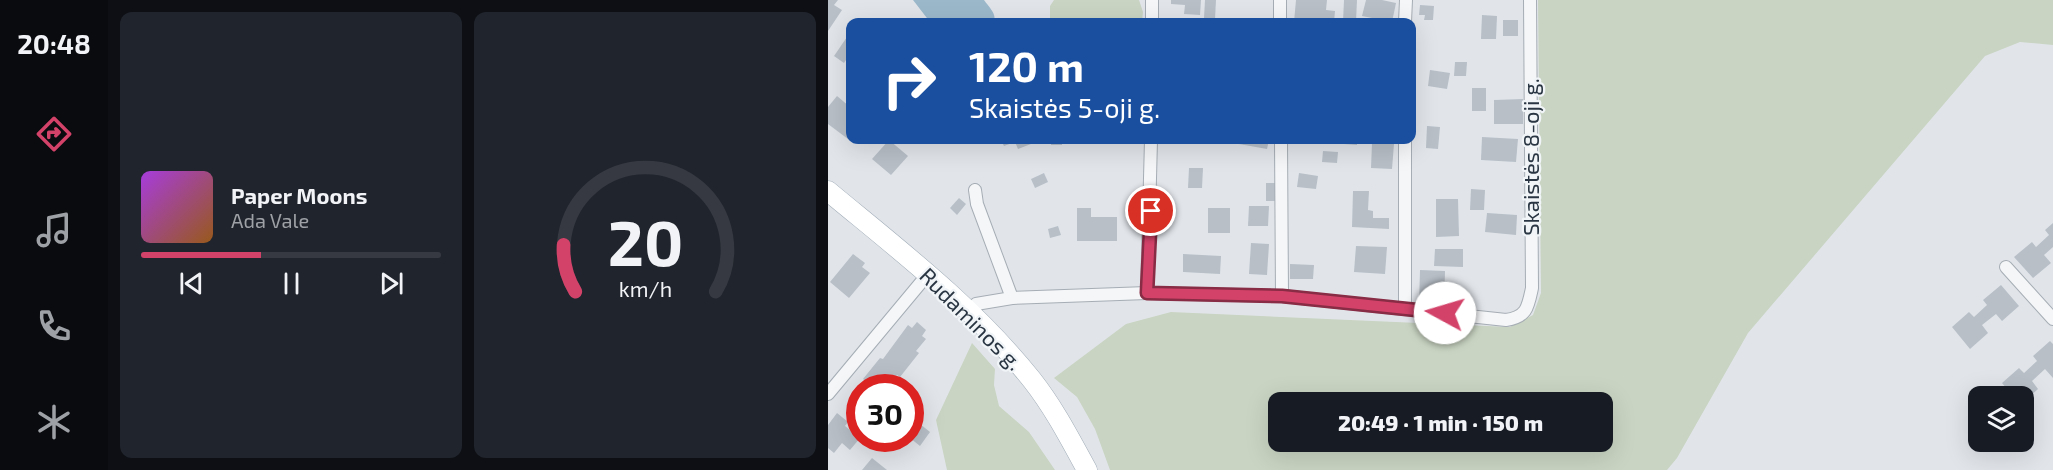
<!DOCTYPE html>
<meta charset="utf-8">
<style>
body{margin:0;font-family:"Exo 2",sans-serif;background:#20242c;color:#f1f3f6;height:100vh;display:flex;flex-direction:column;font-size:22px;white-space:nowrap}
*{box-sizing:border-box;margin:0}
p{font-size:20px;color:#9ea1a6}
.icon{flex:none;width:33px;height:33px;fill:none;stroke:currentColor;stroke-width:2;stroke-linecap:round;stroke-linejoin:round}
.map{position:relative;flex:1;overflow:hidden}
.sheet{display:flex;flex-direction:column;gap:12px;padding:12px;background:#0d0f14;width:720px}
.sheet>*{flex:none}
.top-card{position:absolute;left:18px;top:18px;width:570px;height:126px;border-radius:12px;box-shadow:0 6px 24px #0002;background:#1a4fa0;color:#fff;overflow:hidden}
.controls{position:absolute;left:1140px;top:386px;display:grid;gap:12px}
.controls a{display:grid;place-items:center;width:66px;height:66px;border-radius:12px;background:#171b24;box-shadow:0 6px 24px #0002;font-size:30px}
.speed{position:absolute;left:18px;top:374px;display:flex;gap:12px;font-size:30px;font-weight:700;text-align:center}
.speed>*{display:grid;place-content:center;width:78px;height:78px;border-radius:50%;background:#171b24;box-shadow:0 6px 24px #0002;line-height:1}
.speed .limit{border:9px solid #d22;background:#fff;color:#111}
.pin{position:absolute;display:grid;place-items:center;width:51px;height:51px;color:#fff;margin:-26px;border:3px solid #fff;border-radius:50%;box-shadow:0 2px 6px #0007}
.me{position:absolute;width:66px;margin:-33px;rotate:276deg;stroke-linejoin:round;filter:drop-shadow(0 0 4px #0008)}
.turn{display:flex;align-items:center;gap:21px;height:126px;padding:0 24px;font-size:27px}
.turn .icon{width:78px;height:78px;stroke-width:2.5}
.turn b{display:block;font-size:42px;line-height:51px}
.sheet .tile{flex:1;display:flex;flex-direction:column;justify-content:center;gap:9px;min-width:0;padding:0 21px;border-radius:12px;background:#20242c}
.sheet .dial{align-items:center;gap:0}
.dial svg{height:156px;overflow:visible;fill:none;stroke:#363941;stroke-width:7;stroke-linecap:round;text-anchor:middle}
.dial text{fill:#f1f3f6;stroke:none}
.song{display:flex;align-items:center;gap:18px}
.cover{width:72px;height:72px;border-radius:9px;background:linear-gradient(135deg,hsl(280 70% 55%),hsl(30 70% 35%))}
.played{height:6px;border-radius:3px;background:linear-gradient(90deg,#d24269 40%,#363941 40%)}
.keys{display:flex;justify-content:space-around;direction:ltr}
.sheet .tiles{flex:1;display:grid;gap:12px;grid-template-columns:repeat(2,1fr)}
.trip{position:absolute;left:440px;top:392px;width:345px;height:60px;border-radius:12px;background:#171b24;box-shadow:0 6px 24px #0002;font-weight:800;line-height:60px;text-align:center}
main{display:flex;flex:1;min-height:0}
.menu{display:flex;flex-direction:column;width:108px;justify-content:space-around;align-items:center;background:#090b0e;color:#9ea1a6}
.menu .icon{width:42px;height:42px}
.menu .current{color:#d24269}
.menu b{font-size:27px;color:#f1f3f6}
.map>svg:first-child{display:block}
.green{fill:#c9d4c2;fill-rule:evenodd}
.water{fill:#9bb8cb}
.building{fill:#b8bfc7}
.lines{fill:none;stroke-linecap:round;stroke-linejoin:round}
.minor-casing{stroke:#a6adb4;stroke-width:14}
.primary-casing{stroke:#a0abb6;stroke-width:21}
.minor{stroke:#f4f6f8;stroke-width:12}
.primary{stroke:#fff;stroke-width:20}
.route-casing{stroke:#882b44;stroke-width:15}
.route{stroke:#d24269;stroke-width:10}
.labels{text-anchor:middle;stroke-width:4.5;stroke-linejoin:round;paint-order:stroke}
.street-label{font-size:22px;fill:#293542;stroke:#f0f4f7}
</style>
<main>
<nav class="menu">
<b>20:48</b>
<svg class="icon current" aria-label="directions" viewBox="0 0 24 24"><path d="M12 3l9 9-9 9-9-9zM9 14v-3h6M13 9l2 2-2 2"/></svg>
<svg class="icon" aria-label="music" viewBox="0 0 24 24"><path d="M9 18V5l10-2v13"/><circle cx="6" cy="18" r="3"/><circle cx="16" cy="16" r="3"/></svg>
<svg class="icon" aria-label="phone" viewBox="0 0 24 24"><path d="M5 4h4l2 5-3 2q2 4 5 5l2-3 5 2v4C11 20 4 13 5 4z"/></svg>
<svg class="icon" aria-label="climate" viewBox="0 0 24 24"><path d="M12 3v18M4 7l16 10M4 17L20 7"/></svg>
</nav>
<section class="sheet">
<div class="tiles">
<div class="tile">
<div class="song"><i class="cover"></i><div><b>Paper Moons</b><p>Ada Vale</p></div></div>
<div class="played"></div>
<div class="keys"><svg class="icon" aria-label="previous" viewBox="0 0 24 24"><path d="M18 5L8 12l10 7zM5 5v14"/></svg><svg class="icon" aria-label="pause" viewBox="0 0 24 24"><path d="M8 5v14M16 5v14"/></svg><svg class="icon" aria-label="next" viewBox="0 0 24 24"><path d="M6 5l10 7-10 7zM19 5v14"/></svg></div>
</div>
<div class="tile dial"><svg viewBox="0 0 100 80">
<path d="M14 69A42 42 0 1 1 86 69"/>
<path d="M14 69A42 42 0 0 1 8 45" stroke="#d24269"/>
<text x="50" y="56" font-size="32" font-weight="700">20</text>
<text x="50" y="72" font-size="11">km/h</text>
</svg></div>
</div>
</section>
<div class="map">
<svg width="1225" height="470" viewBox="0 0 1225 470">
<rect width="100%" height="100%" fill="#e1e5ea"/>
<g class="green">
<path d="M 226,0 L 311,0 L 315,12 L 314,22 L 222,22 L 222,6 Z"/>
<path d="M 710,0 L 1225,0 L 1225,45 L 1192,42 L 1157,56 L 920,333 L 849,458 L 839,470 L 282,470 L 267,429 L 249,397 L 226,378 L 298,324 L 343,312 L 682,327 L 705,315 L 713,293 ZM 450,402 L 774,402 L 774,441 L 450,441 Z"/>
<path d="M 144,343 L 167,369 L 166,385 L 171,406 L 201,432 L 227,470 L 119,470 L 108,420 Z"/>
</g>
<path class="water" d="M 85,0 L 156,0 C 161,7 169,14 166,22 L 102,22 Z"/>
<g class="building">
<path d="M 0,0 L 10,0 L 6,5 L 14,10 L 0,31 Z"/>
<path d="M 343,0 L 373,0 L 372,15 L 356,14 L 357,5 L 343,4 Z"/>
<path d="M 377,0 L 388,0 L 387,19 L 376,18 Z"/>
<path d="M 468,0 L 499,0 L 498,10 L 507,11 L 506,22 L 466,22 Z"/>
<path d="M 516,0 L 529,0 L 528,22 L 515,22 Z"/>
<path d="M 538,0 L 554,0 L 568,3 L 564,22 L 534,16 Z"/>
<path d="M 592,5 L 606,6 L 605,20 L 596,20 L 597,15 L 591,15 Z"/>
<path d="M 654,15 L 669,16 L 668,39 L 653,39 Z"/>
<rect x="675" y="20" width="15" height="16"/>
<path d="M 19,37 L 22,39 L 22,54 L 16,63 L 6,56 Z"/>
<path d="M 627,62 L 639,62 L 638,76 L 626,76 Z"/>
<path d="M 602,70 L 622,73 L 619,89 L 600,86 Z"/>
<rect x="644" y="88" width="14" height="23"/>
<path d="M 9,96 L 22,107 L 22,136 L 20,139 L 0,124 L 0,107 Z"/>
<path d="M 695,99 L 695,124 L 666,124 L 666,100 Z"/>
<path d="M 599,126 L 612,127 L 610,149 L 598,148 Z"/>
<path d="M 654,137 L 690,139 L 688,162 L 653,160 Z"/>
<path d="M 61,140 L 80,156 L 63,175 L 44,159 Z"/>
<path d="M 173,140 L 201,140 L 203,144 L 190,149 L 187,142 L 176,146 Z"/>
<rect x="223" y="140" width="11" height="5"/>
<path d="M 411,140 L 441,140 L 439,149 L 411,144 Z"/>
<path d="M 516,140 L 529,140 L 529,145 L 516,144 Z"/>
<path d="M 544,143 L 566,144 L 564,169 L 543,168 Z"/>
<path d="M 495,151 L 510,152 L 509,163 L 494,162 Z"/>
<path d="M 361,168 L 375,168 L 374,188 L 360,188 Z"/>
<path d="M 216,173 L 220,182 L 207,188 L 203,179 Z"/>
<path d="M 471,173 L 490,176 L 488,189 L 469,187 Z"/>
<rect x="438" y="183" width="11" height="18"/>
<path d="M 643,189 L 657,190 L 656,210 L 642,210 Z"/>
<path d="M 525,191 L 541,191 L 540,210 L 545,211 L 545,218 L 561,218 L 561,229 L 524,227 Z"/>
<path d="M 131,198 L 138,204 L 129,215 L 122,208 Z"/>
<path d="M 608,199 L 630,199 L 631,236 L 608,237 Z"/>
<path d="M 421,206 L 441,206 L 440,226 L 420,226 Z"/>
<path d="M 249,208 L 263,208 L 263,217 L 289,217 L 289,241 L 249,241 Z"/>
<rect x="380" y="208" width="22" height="25"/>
<path d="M 659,213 L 689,215 L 688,235 L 657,232 Z"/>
<path d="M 1225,223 L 1225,247 L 1216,255 L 1223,263 L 1205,278 L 1186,257 L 1204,242 L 1208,247 L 1221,235 L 1217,230 Z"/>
<path d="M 230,226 L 233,235 L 222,238 L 220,229 Z"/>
<path d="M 423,243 L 441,244 L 439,275 L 421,274 Z"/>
<path d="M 528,246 L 559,247 L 557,274 L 526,272 Z"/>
<path d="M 607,249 L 635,249 L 635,267 L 606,266 Z"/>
<path d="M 25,254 L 37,263 L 34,267 L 42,273 L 21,298 L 2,282 Z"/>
<path d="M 355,254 L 393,256 L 392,274 L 355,272 Z"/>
<path d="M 462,264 L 486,265 L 485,279 L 462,279 Z"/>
<path d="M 592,270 L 617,271 L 616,304 L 591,304 Z"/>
<path d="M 1173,285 L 1191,306 L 1174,321 L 1168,314 L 1154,325 L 1160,333 L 1142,349 L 1124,327 L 1141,312 L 1146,317 L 1159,305 L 1155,300 Z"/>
<path d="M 89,322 L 98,330 L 94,336 L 98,339 L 88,351 L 91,353 L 72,377 L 69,375 L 59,387 L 45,387 L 35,379 L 52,358 L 55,359 L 80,325 L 84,328 Z"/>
<path d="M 1222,341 L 1225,344 L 1225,378 L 1217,369 L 1204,381 L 1210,389 L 1196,402 L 1196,396 L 1185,396 L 1174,383 L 1191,368 L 1196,373 L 1209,361 L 1205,356 Z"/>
<path d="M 9,413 L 20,422 L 17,426 L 32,438 L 22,450 L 14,443 L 6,453 L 0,448 L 0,425 Z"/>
<path d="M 87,420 L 102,432 L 92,446 L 82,438 L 82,426 Z"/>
<path d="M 44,458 L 59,470 L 34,470 Z"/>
</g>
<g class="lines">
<defs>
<g id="minor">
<path d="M 452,0 L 452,22"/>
<path d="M 324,22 L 324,0"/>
<path d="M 577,22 L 578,0"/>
<path d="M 453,140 L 454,296"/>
<path d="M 147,190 L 149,204 L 184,298"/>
<path d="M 1178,267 L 1225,319"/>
<path d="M 319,293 L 454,296 L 678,320 C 699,317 700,307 704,288 L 702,0"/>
<path d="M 577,309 L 577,140"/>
<path d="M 141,311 L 148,304 L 184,298 L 319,293 L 323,140"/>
<path d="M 0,394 L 100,274"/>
</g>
<path id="primary" d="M 0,191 C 71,250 146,307 204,380 C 226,408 242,439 259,470"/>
</defs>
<use href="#minor" class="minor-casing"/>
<use href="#primary" class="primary-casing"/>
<use href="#minor" class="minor"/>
<use href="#primary" class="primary"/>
</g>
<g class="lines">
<defs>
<path id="route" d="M 323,211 L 319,293 L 454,296 L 617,313"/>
</defs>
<use href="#route" class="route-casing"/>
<use href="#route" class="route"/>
</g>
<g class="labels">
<g class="street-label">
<text transform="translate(703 157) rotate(-90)" y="8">Skaistės 8-oji g.</text>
<text transform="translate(143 319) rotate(45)" y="8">Rudaminos g.</text>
</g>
</g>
</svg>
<div class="controls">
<a><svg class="icon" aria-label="layers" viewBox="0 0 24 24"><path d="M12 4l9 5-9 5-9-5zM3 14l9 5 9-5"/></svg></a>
</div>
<div class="speed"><div class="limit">30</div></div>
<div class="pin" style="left:323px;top:211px;background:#d93025"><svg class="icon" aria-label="arrive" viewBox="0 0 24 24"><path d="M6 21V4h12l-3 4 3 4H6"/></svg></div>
<svg class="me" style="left:617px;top:313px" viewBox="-20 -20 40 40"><circle r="19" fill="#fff"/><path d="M0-13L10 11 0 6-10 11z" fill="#d24269"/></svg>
<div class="trip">20:49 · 1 min · 150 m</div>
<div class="top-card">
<div class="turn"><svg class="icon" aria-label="right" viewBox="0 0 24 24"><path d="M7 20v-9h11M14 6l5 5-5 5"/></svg><div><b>120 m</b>Skaistės 5-oji g.</div></div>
</div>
</div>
</main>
